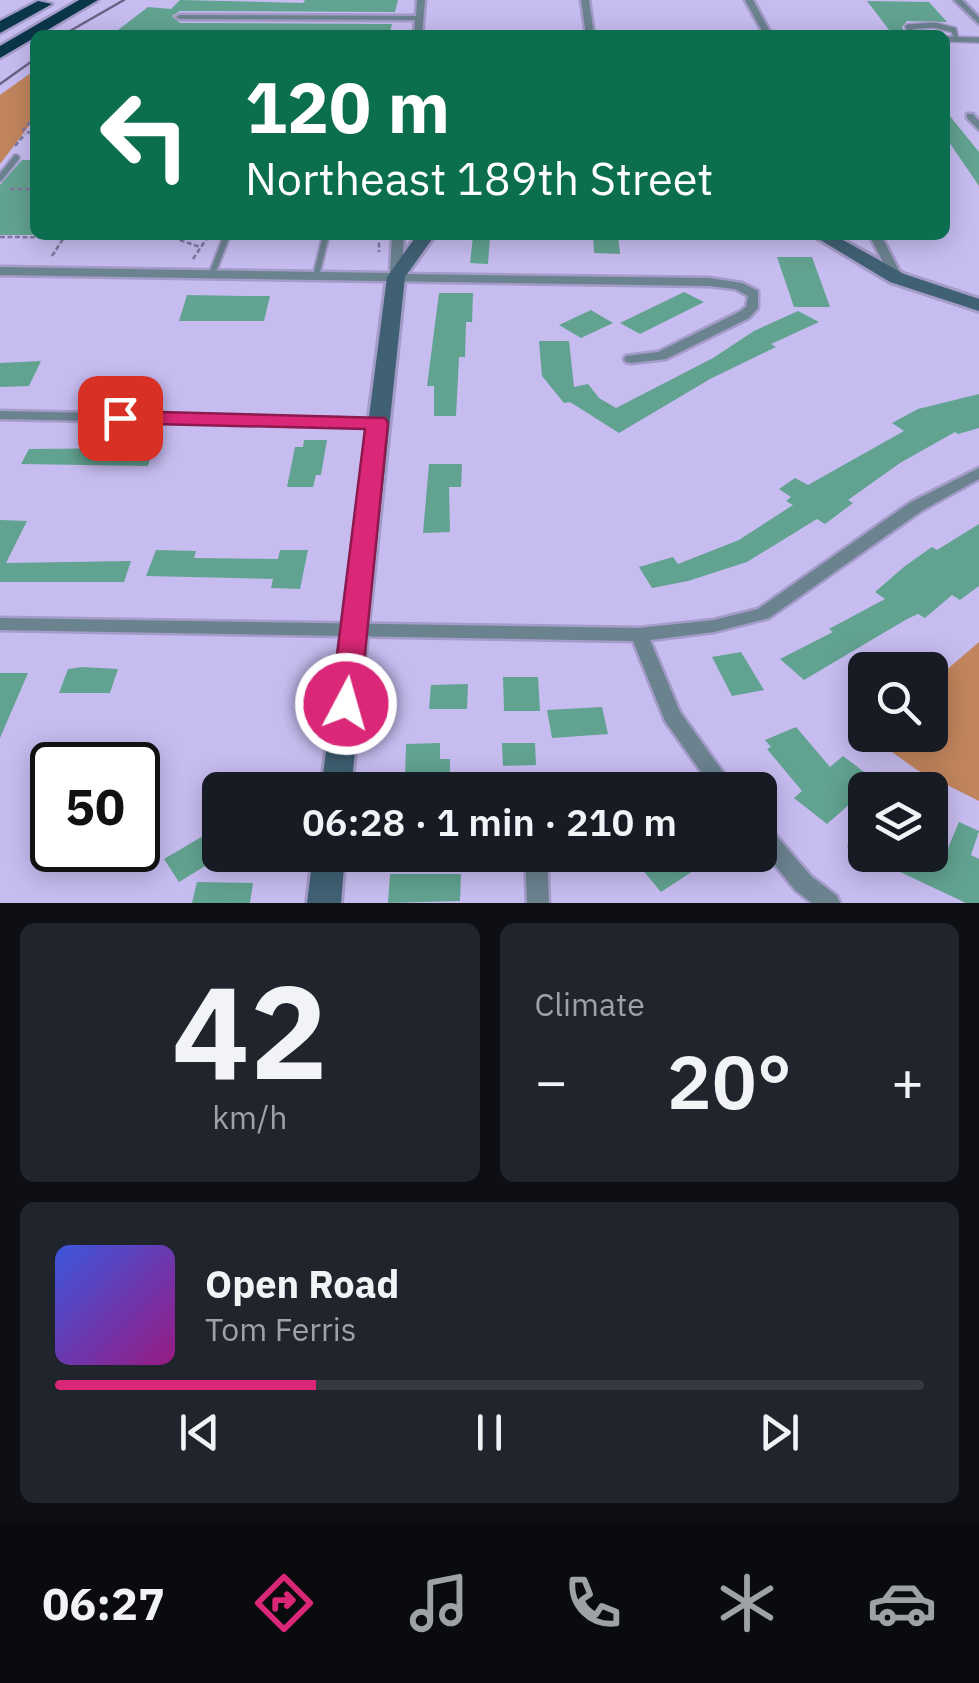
<!DOCTYPE html>
<meta charset="utf-8">
<style>
body{margin:0;font-family:"IBM Plex Sans",sans-serif;background:#20242c;color:#f1f3f6;height:100vh;display:flex;flex-direction:column;font-size:38px;white-space:nowrap}
*{box-sizing:border-box;margin:0}
p{font-size:32px;color:#9ea1a6}
.icon{flex:none;width:55px;height:55px;fill:none;stroke:currentColor;stroke-width:2;stroke-linecap:round;stroke-linejoin:round}
.map{position:relative;height:903px;overflow:hidden}
.details{display:flex;flex-direction:column;gap:20px;padding:20px;background:#0d0f14;flex:1}
.details>*{flex:none}
.banner{position:absolute;left:30px;top:30px;width:920px;height:210px;border-radius:15px;box-shadow:0 5px 25px #0003;background:#0b6e4f;color:#fff;overflow:hidden}
.controls{position:absolute;left:848px;top:652px;display:grid;gap:20px}
.controls a{display:grid;place-items:center;width:100px;height:100px;border-radius:15px;background:#171b24;box-shadow:0 5px 25px #0003;font-size:50px}
.speed{position:absolute;left:30px;top:742px;display:flex;gap:20px;font-size:50px;font-weight:700;text-align:center}
.speed>*{display:grid;place-content:center;width:130px;height:130px;border-radius:50%;background:#171b24;box-shadow:0 5px 25px #0003;line-height:1}
.speed .limit{border:5px solid #111;border-radius:15px;background:#fff;color:#111}
.pin{position:absolute;display:grid;place-items:center;width:85px;height:85px;color:#fff;margin:-42px;border-radius:20px;box-shadow:0 5px 15px #0006}
.me{position:absolute;width:110px;margin:-55px;rotate:6deg;stroke-linejoin:round;filter:drop-shadow(0 0 8px #0008)}
.turn{display:flex;align-items:center;gap:35px;height:210px;padding:0 50px;font-size:45px}
.turn .icon{width:130px;height:130px;stroke-width:2.5}
.turn b{display:block;font-size:70px;line-height:85px}
.big{font-size:75px;font-weight:600;line-height:1.1}
.details .widget{flex:1;display:flex;flex-direction:column;justify-content:center;gap:15px;min-width:0;padding:0 35px;border-radius:15px;background:#20242c}
.details .dial{align-items:center;gap:0}
.dial b{font-size:130px;line-height:1}
.song{display:flex;align-items:center;gap:30px}
.cover{width:120px;height:120px;border-radius:15px;background:linear-gradient(135deg,hsl(230 70% 55%),hsl(310 70% 35%))}
.played{height:10px;border-radius:5px;background:linear-gradient(90deg,#db2777 30%,#363941 30%)}
.keys{display:flex;justify-content:space-around;direction:ltr}
.heat{display:flex;justify-content:space-between;align-items:center;font-size:55px;direction:ltr}
.details .tiles{flex:1;display:grid;gap:20px;grid-template-columns:1fr 1fr}
.widget:last-child{grid-column:span 2}
.trip{position:absolute;left:202px;top:772px;width:575px;height:100px;border-radius:15px;background:#171b24;box-shadow:0 5px 25px #0003;font-weight:600;line-height:100px;text-align:center}
.menu{display:flex;height:160px;justify-content:space-around;align-items:center;background:#090b0e;color:#9ea1a6}
.menu .icon{width:70px;height:70px}
.menu .active{color:#db2777}
.menu b{font-size:45px;color:#f1f3f6}
.map>svg:first-child{display:block}
.green{fill:#c1855d}
.building{fill:#62a290}
.lines{fill:none;stroke-linecap:round;stroke-linejoin:round}
.lane-far1-casing{stroke:#a39bc8;stroke-width:8}
.lane-casing{stroke:#a39bc8;stroke-width:10}
.street-casing{stroke:#a39bc8;stroke-width:5}
.secondary-casing{stroke:#a39bc8;stroke-width:6}
.highway-casing{stroke:#a39bc8;stroke-width:5}
.path{stroke:#7e779d;stroke-width:2.5;stroke-dasharray:5 2.5;stroke-linecap:butt}
.lane-far1{stroke:#6b828f;stroke-width:5}
.lane{stroke:#6b828f;stroke-width:6}
.street{fill:#6b828f;fill-rule:evenodd}
.secondary{fill:#406174;fill-rule:evenodd}
.highway{fill:#0a364a;fill-rule:evenodd}
.tram{stroke:#6a6385;stroke-width:2.5}
.route{fill:#db2777;stroke:#8e194d;stroke-width:2.5}
</style>
<div class="map">
<svg width="979" height="903" viewBox="0 0 979 903">
<rect width="100%" height="100%" fill="#c6bcf0"/>
<g class="green">
<path d="M 35,70 L 35,118 L 0,164 L 0,95 Z"/>
<path d="M 979,642 L 979,801 L 917,770 L 874,739 L 878,735 L 930,735 L 930,684 Z"/>
</g>
<g class="building">
<path d="M 180,0 L 303,3 L 305,0 L 398,0 L 395,12 L 180,11 L 172,16 L 180,23 L 392,24 L 390,32 L 118,30 L 148,7 L 171,9 Z"/>
<path d="M 867,1 L 929,2 L 947,22 L 907,21 L 902,27 L 906,35 L 893,35 Z"/>
<path d="M 945,110 L 979,152 L 979,186 L 945,136 Z"/>
<path d="M 22,160 L 35,160 L 35,235 L 0,235 L 0,185 Z"/>
<path d="M 593,235 L 618,235 L 620,254 L 594,253 Z"/>
<path d="M 473,236 L 490,236 L 488,264 L 470,263 Z"/>
<path d="M 777,257 L 812,257 L 830,307 L 794,307 Z"/>
<path d="M 684,292 L 704,302 L 640,334 L 620,323 Z"/>
<path d="M 439,293 L 473,293 L 472,322 L 466,322 L 465,357 L 459,357 L 456,416 L 434,416 L 434,386 L 427,386 Z"/>
<path d="M 187,295 L 244,296 L 270,296 L 264,321 L 179,321 Z"/>
<path d="M 591,310 L 613,323 L 581,338 L 559,325 Z"/>
<path d="M 798,311 L 819,322 L 771,344 L 776,347 L 710,379 L 619,433 L 570,402 L 564,403 L 542,376 L 539,341 L 569,341 L 574,387 L 588,384 L 599,398 L 616,408 L 713,358 L 754,331 Z"/>
<path d="M 41,361 L 29,386 L 0,387 L 0,363 Z"/>
<path d="M 979,394 L 979,428 L 958,434 L 955,432 L 900,463 L 848,500 L 853,503 L 825,524 L 817,519 L 747,562 L 688,581 L 652,588 L 639,567 L 673,557 L 678,564 L 739,540 L 793,505 L 786,501 L 791,497 L 779,489 L 795,478 L 808,485 L 904,431 L 892,423 L 918,409 Z"/>
<path d="M 304,440 L 327,440 L 321,475 L 316,475 L 313,487 L 287,487 L 295,447 L 303,447 Z"/>
<path d="M 136,448 L 153,448 L 148,466 L 21,464 L 29,449 Z"/>
<path d="M 429,464 L 462,464 L 461,487 L 449,487 L 450,532 L 423,533 Z"/>
<path d="M 0,520 L 27,521 L 6,563 L 131,561 L 124,582 L 0,582 Z"/>
<path d="M 979,524 L 979,586 L 960,600 L 952,595 L 925,618 L 918,614 L 907,619 L 804,680 L 780,659 L 833,632 L 829,629 L 885,599 L 875,592 L 905,566 L 932,547 L 937,550 Z"/>
<path d="M 156,550 L 196,551 L 194,558 L 278,559 L 280,550 L 308,550 L 300,589 L 271,588 L 273,579 L 146,576 Z"/>
<path d="M 741,652 L 764,690 L 732,696 L 712,657 Z"/>
<path d="M 82,667 L 118,669 L 110,693 L 59,693 L 68,669 Z"/>
<path d="M 0,673 L 28,673 L 0,738 Z"/>
<path d="M 503,677 L 538,677 L 540,711 L 504,711 Z"/>
<path d="M 468,684 L 467,709 L 429,709 L 431,685 Z"/>
<path d="M 602,707 L 608,734 L 552,738 L 547,710 Z"/>
<path d="M 796,727 L 830,767 L 843,756 L 876,781 L 827,824 L 794,798 L 802,791 L 767,749 L 771,747 L 765,740 Z"/>
<path d="M 440,743 L 440,759 L 450,759 L 450,777 L 405,778 L 406,744 Z"/>
<path d="M 502,743 L 535,743 L 536,765 L 503,766 Z"/>
<path d="M 865,810 L 865,855 L 945,855 L 959,822 L 979,831 L 971,855 L 979,859 L 979,903 L 966,903 L 847,847 Z"/>
<path d="M 220,826 L 220,857 L 179,882 L 164,859 Z"/>
<path d="M 630,855 L 684,855 L 696,869 L 661,892 Z"/>
<path d="M 390,874 L 461,874 L 460,901 L 388,903 Z"/>
<path d="M 197,882 L 253,883 L 250,903 L 192,903 Z"/>
</g>
<g class="lines">
<defs>
<g id="lane-far1">
<path d="M 914,35 L 908,27 L 934,25 L 954,30 L 956,39"/>
<path d="M 945,39 L 979,40"/>
</g>
<g id="lane">
<path d="M 0,178 L 16,158"/>
<path d="M 212,274 L 227,235"/>
<path d="M 316,276 L 326,235"/>
</g>
<g id="street">
<path d="M 417,0 L 425,0 L 422,35 L 414,35 L 415,20 L 180,19 L 176,17 L 180,15 L 416,16 Z"/>
<path d="M 581,0 L 589,0 L 594,35 L 586,35 Z"/>
<path d="M 745,0 L 753,0 L 772,35 L 764,35 Z"/>
<path d="M 954,0 L 962,0 L 979,17 L 979,24 Z"/>
<path d="M 967,114 L 973,114 L 979,121 L 979,130 L 967,118 Z"/>
<path d="M 392,235 L 404,235 L 402,274 L 709,278 L 742,283 L 758,291 L 758,308 L 749,318 L 666,359 L 631,363 L 626,362 L 624,359 L 626,356 L 658,352 L 739,312 L 746,307 L 748,296 L 735,289 L 709,286 L 0,275 L 0,267 L 390,273 Z"/>
<path d="M 869,235 L 881,235 L 903,278 L 901,281 L 893,281 Z"/>
<path d="M 0,411 L 377,419 L 384,423 L 377,427 L 0,419 Z"/>
<path d="M 979,468 L 979,479 L 923,510 L 769,618 L 714,632 L 650,640 L 680,712 L 736,790 L 714,790 L 665,721 L 633,641 L 0,630 L 0,618 L 639,628 L 714,620 L 758,609 L 911,502 Z"/>
<path d="M 760,822 L 767,825 L 811,876 L 837,896 L 840,903 L 812,903 L 795,890 L 760,847 Z"/>
<path d="M 525,855 L 547,855 L 549,903 L 527,903 Z"/>
</g>
<g id="secondary">
<path d="M 417,235 L 435,235 L 405,277 L 351,790 L 321,790 L 387,277 Z"/>
<path d="M 812,235 L 834,235 L 904,274 L 979,299 L 979,311 L 890,282 Z"/>
<path d="M 313,855 L 345,855 L 341,903 L 307,903 Z"/>
</g>
<g id="highway">
<path d="M 79,0 L 98,0 L 0,58 L 0,46 Z"/>
<path d="M 38,1 L 52,4 L 0,33 L 0,21 Z"/>
</g>
</defs>
<use href="#lane-far1" class="lane-far1-casing"/>
<use href="#lane" class="lane-casing"/>
<use href="#street" class="street-casing"/>
<use href="#secondary" class="secondary-casing"/>
<use href="#highway" class="highway-casing"/>
<g class="path">
<path d="M 35,116 L 23,130 L 35,135"/>
<path d="M 15,146 L 25,134"/>
<path d="M 10,189 L 35,189"/>
<path d="M 379,235 L 379,252"/>
<path d="M 0,237 L 174,238 L 200,247"/>
<path d="M 52,256 L 63,239"/>
<path d="M 193,259 L 209,235"/>
</g>
<use href="#lane-far1" class="lane-far1"/>
<use href="#lane" class="lane"/>
<use href="#street" class="street"/>
<use href="#secondary" class="secondary"/>
<use href="#highway" class="highway"/>
<g class="tram">
<path d="M 63,35 L 124,0"/>
<path d="M 0,84 L 35,59"/>
</g>
</g>
<path class="route" d="M 120,411 L 385,418 L 388,423 L 360,704 L 356,712 L 346,715 L 336,712 L 331,704 L 365,429 L 112,423 L 109,418 Z"/>
</svg>
<div class="controls">
<a><svg class="icon" aria-label="search" viewBox="0 0 24 24"><circle cx="10" cy="10" r="6"/><path d="M15 15l6 6"/></svg></a>
<a><svg class="icon" aria-label="layers" viewBox="0 0 24 24"><path d="M12 4l9 5-9 5-9-5zM3 14l9 5 9-5"/></svg></a>
</div>
<div class="speed"><div class="limit">50</div></div>
<div class="pin" style="left:120px;top:418px;background:#d93025"><svg class="icon" aria-label="arrive" viewBox="0 0 24 24"><path d="M6 21V4h12l-3 4 3 4H6"/></svg></div>
<svg class="me" style="left:346px;top:704px" viewBox="-20 -20 40 40"><circle r="17" fill="#db2777" stroke="#fff" stroke-width="3"/><path d="M0-11L8 9 0 5-8 9z" fill="#fff"/></svg>
<div class="trip">06:28 · 1 min · 210 m</div>
<div class="banner">
<div class="turn"><svg class="icon" aria-label="left" viewBox="0 0 24 24"><path d="M17 20v-9H6M10 6l-5 5 5 5"/></svg><div><b>120 m</b>Northeast 189th Street</div></div>
</div>
</div>
<section class="details">
<div class="tiles">
<div class="widget dial"><b>42</b><p>km/h</p></div>
<div class="widget"><p>Climate</p>
<div class="heat"><a>−</a><b class="big">20°</b><a>+</a></div>
</div>
<div class="widget">
<div class="song"><i class="cover"></i><div><b>Open Road</b><p>Tom Ferris</p></div></div>
<div class="played"></div>
<div class="keys"><svg class="icon" aria-label="previous" viewBox="0 0 24 24"><path d="M18 5L8 12l10 7zM5 5v14"/></svg><svg class="icon" aria-label="pause" viewBox="0 0 24 24"><path d="M8 5v14M16 5v14"/></svg><svg class="icon" aria-label="next" viewBox="0 0 24 24"><path d="M6 5l10 7-10 7zM19 5v14"/></svg></div>
</div>
</div>
</section>
<nav class="menu">
<b>06:27</b>
<svg class="icon active" aria-label="directions" viewBox="0 0 24 24"><path d="M12 3l9 9-9 9-9-9zM9 14v-3h6M13 9l2 2-2 2"/></svg>
<svg class="icon" aria-label="music" viewBox="0 0 24 24"><path d="M9 18V5l10-2v13"/><circle cx="6" cy="18" r="3"/><circle cx="16" cy="16" r="3"/></svg>
<svg class="icon" aria-label="phone" viewBox="0 0 24 24"><path d="M5 4h4l2 5-3 2q2 4 5 5l2-3 5 2v4C11 20 4 13 5 4z"/></svg>
<svg class="icon" aria-label="climate" viewBox="0 0 24 24"><path d="M12 3v18M4 7l16 10M4 17L20 7"/></svg>
<svg class="icon" aria-label="car" viewBox="0 0 24 24"><path d="M5 17H2v-5l4-1 3-4h7l3 4 3 1v5h-3M9 17h6M6 11h13"/><circle cx="7" cy="17" r="2"/><circle cx="17" cy="17" r="2"/></svg>
</nav>
